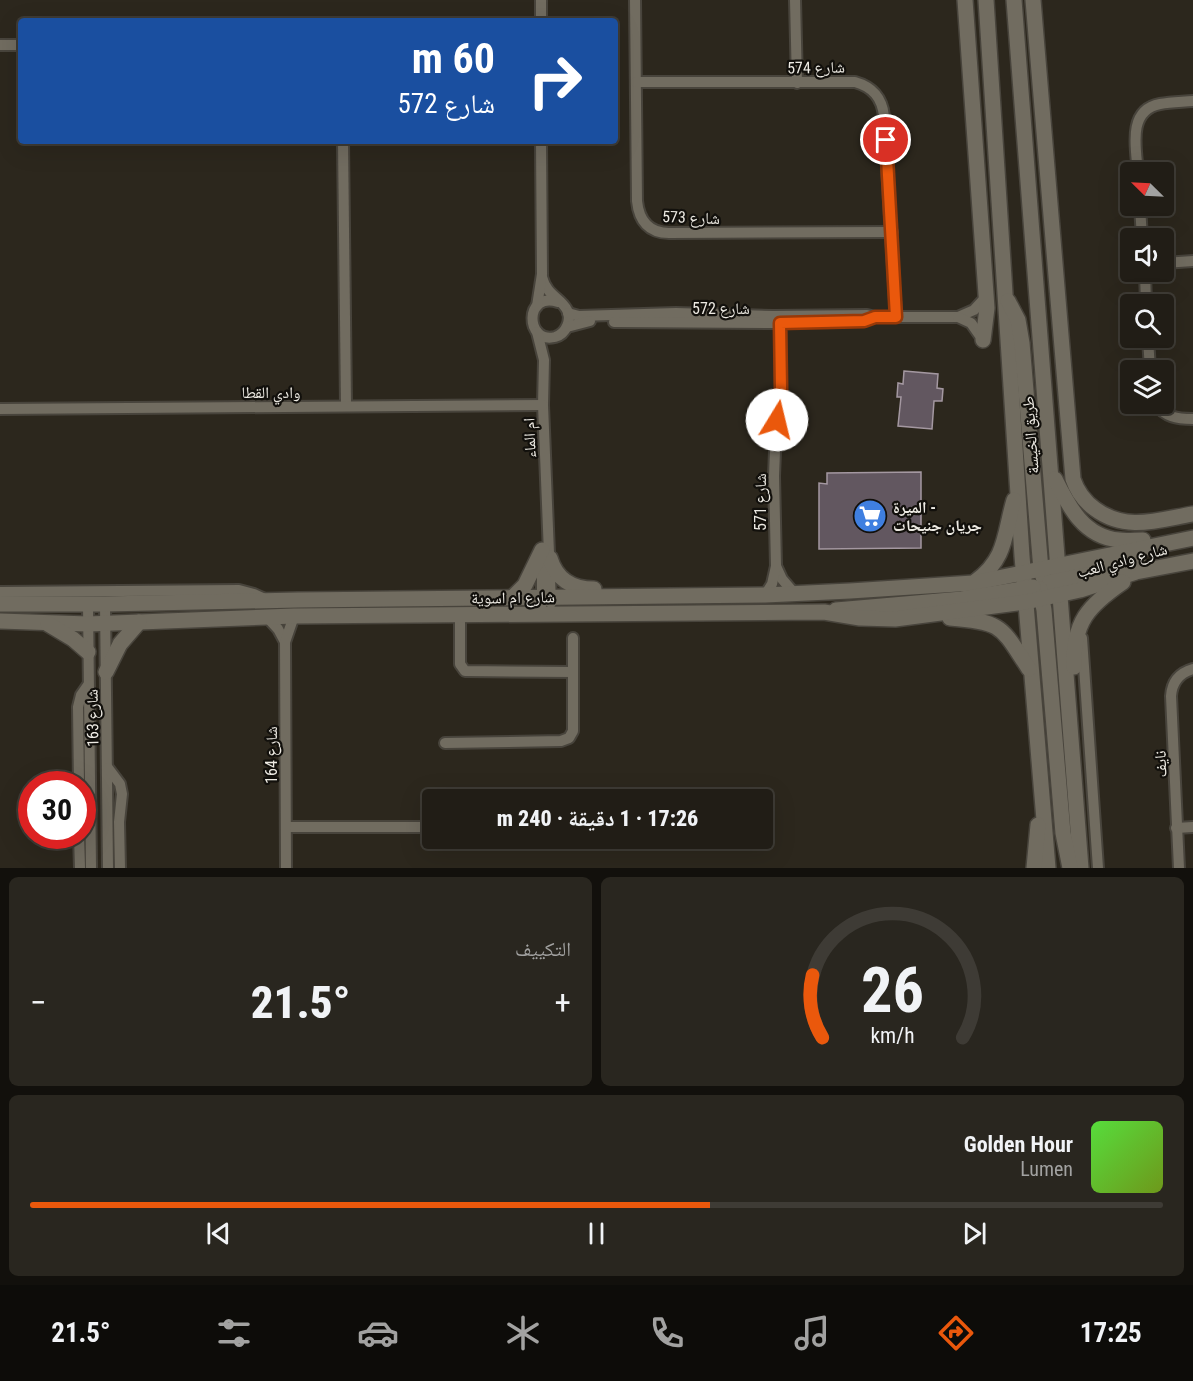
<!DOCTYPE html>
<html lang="ar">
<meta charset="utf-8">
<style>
body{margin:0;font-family:"Roboto Condensed","Noto Naskh Arabic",sans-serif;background:#29261f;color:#f1f3f6;direction:rtl;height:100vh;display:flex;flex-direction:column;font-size:22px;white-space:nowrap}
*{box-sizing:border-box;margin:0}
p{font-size:20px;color:#a2a2a1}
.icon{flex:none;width:33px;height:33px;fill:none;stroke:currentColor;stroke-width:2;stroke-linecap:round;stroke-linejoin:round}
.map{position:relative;height:868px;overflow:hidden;direction:ltr}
.details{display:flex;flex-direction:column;gap:9px;padding:9px;background:#12100c;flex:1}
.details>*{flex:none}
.hud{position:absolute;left:18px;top:18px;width:600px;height:126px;border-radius:6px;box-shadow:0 6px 24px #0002,0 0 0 2px #3e3b35;direction:rtl;background:#1a4fa0;color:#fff;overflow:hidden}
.needle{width:39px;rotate:294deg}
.fabs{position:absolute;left:1120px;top:162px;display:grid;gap:12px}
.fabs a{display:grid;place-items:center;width:54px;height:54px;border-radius:6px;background:#211d16;box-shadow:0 6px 24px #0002,0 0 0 2px #3e3b35;font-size:30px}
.speed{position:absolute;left:18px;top:771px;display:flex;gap:12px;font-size:30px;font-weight:700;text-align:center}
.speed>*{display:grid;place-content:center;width:78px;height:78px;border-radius:50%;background:#211d16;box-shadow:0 6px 24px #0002,0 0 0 2px #3e3b35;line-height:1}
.speed .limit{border:9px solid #d22;background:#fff;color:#111}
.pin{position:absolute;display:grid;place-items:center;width:51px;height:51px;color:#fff;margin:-26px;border:3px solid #fff;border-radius:50%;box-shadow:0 2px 6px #0007}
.me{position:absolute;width:66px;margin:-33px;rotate:9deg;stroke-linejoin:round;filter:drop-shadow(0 0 4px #0008)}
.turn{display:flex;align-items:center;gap:21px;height:126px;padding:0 24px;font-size:27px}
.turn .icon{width:78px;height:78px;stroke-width:2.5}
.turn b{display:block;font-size:42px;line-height:51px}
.big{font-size:45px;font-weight:800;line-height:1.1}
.details .tile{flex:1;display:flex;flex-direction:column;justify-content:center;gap:9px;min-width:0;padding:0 21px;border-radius:9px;background:#29261f}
.details .dial{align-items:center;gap:0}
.dial svg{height:156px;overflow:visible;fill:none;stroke:#3e3b35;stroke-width:7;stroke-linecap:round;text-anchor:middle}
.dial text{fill:#f1f3f6;stroke:none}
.song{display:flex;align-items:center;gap:18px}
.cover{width:72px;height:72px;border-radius:9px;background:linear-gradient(135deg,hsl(110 70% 55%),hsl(80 70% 35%))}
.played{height:6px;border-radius:3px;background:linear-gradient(90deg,#ea580c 60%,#3e3b35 60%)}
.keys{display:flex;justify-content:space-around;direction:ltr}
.heat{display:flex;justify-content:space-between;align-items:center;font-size:33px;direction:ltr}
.details .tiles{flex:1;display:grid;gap:9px;grid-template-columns:1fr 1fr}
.tile:last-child{grid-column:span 2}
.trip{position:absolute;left:422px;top:789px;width:351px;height:60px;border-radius:6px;background:#211d16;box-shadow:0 6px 24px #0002,0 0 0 2px #3e3b35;font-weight:800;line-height:60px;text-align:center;direction:rtl}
.menu{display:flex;height:96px;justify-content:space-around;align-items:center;background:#0d0c09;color:#a2a2a1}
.menu .icon{width:42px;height:42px}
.menu .selected{color:#ea580c}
.menu b{font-size:27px;color:#f1f3f6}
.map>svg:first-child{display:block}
.building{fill:#625760;stroke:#a498a1;stroke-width:1.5}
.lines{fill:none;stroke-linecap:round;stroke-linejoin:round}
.street-casing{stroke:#48443c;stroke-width:14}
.secondary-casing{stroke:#48443c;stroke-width:18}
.street{stroke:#716c60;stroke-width:10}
.secondary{stroke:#716c60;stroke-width:15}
.route-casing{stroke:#983908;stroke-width:15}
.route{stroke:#ea580c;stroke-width:10}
.labels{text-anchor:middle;stroke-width:4.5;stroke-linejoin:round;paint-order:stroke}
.street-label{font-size:16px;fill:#edeae3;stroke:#12100c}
.poi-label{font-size:16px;font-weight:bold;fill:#edeae3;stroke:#12100c;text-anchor:start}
</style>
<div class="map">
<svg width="1193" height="868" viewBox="0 0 1193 868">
<rect width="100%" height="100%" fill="#2c271d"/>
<g class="building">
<path d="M 904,371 L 938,374 L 937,388 L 943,389 L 942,401 L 934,401 L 932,429 L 898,426 L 901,397 L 897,397 L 898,383 L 903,384 Z"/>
<path d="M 921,472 L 921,548 L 819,549 L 819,483 L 827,484 L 827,473 Z"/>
</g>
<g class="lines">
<defs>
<g id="street">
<path d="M 541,0 L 541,21"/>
<path d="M 635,0 L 637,201 C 639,221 649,233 669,233 L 892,232"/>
<path d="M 795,0 L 797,83"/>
<path d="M 0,45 L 21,45"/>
<path d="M 636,82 L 855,82 C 873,87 882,98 884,116 L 896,317"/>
<path d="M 343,141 L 346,406"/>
<path d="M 1138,172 C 1136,149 1127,110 1160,104 C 1171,102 1182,102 1193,101"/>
<path d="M 1140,206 L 1142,238"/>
<path d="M 1164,263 L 1193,261"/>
<path d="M 1145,272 L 1146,304"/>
<path d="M 542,277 C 547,296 560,297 567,310 C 572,320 566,334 555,337 C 525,344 524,291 558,302"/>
<path d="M 537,306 L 542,274 L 541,141"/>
<path d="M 568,313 L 579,316 L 676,313 L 773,316 L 867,315 L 875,317 L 958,317 L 974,310 L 986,297"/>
<path d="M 958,317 L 971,323 L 983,340"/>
<path d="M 614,322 L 776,323"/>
<path d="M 567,327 L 590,321"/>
<path d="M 537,332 L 544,360 L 543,405 L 551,603"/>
<path d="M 1148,338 L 1150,370"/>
<path d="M 1155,404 C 1166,417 1176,419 1193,419"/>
<path d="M 0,409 L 543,405"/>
<path d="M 542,554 L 542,604"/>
<path d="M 776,566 L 782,579 L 794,593"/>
<path d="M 0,592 L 239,590 L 254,594 L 265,599"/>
<path d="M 765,595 L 772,584 L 776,566 L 774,476 L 777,401 L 781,389 L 780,317"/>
<path d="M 88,604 L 91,868"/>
<path d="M 105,604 L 108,868"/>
<path d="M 460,616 L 460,664 L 465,671 L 573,672"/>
<path d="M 267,617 L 278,629 L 285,642"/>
<path d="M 1082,638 L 1098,868"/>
<path d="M 445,743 L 561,741 L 569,738 L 573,731 L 573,638"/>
<path d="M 108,768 L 120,784 L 122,794 L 119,822 L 120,868"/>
<path d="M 79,784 L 78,707 L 81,695 L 88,685"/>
<path d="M 286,827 L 431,827"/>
<path d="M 1176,828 L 1193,827"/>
<path d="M 79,836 L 80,868"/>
<path d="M 286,868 L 285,642 L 294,616"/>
<path d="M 1179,868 L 1171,696 C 1172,682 1179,673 1193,669"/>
</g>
<g id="secondary">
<path d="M 965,0 L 987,308 L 983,340"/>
<path d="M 986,0 L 1022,556 L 1048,868"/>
<path d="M 1014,0 L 1081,868"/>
<path d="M 1033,0 L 1073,479 C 1077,491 1084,501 1095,509 C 1126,532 1158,520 1193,514"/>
<path d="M 1008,301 L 1018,320 L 1022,343 L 1041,570 C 1044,581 1047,592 1060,595"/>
<path d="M 1055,479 C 1069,507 1084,537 1119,540 C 1126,541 1135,540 1143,540"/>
<path d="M 550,558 C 556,579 572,589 594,589"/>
<path d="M 976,581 C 1007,558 1004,534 1014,500"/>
<path d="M 1050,582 L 1138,563"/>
<path d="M 1040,589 L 1044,610 L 1063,833 L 1070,868"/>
<path d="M 513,597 L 525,585 L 542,550"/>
<path d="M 0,604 L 105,604 L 298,600 L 765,595 L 850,591 L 973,583 L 1193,538"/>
<path d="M 836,610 L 962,599 L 1033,587"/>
<path d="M 950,618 C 1004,622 1001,627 1029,669"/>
<path d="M 0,621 L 88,624 L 294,616 L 824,612 L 860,618 L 895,619 L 1026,602 L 1080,590 L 1136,572 L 1193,561"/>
<path d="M 48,624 L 73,639 L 88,652"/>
<path d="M 1074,667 C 1073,622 1088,606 1123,582"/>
<path d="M 106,672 L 120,644 L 139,622"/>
<path d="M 1034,868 L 1038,825"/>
</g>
</defs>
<use href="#street" class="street-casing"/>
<use href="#secondary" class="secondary-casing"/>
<use href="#street" class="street"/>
<use href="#secondary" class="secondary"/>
</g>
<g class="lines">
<defs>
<path id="route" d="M 777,420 L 777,401 L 781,389 L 780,323 L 864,321 L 875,317 L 896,317 L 886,140"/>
</defs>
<use href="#route" class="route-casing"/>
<use href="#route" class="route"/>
</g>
<defs>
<symbol id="supermarket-disc" viewBox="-11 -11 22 22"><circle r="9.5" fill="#3f7fe0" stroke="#12100c"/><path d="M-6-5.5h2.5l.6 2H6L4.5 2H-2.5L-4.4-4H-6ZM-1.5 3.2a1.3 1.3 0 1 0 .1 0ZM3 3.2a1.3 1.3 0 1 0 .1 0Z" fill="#fff"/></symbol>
</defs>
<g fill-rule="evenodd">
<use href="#supermarket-disc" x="851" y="497" width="38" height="38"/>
</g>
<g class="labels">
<g class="street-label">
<text transform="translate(816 67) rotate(-1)" y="6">شارع 574</text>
<text transform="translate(691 217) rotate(2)" y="6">شارع 573</text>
<text x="721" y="314">شارع 572</text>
<text x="271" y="398">وادي القطا</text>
<text transform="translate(1030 435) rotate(-94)" y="6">طريق الخيسة</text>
<text transform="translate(529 438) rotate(-92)" y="6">ام الماء</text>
<text transform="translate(760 502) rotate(-90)" y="6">شارع 571</text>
<text transform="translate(1122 560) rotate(-15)" y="6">شارع وادي العب</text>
<text transform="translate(513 597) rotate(-1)" y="6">شارع ام اسوية</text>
<text transform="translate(92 718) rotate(-91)" y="6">شارع 163</text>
<text transform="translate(271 755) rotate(-90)" y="6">شارع 164</text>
<text transform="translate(1160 764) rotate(-92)" y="6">نايف</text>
</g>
<g class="poi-label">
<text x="893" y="513">الميرة -<tspan x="893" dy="18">جريان جنيحات</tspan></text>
</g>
</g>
</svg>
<div class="fabs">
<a><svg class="needle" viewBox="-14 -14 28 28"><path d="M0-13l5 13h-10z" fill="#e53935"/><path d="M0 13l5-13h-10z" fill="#a2a2a1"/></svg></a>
<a><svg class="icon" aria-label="sound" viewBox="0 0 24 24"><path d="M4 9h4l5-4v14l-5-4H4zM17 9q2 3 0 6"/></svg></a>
<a><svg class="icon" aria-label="search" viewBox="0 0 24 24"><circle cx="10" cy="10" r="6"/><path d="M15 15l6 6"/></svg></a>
<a><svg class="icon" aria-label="layers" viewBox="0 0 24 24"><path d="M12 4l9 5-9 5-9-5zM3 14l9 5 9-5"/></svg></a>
</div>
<div class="speed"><div class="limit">30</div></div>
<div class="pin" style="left:886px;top:140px;background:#d93025"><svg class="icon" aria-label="arrive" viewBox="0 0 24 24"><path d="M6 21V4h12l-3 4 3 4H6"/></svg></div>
<svg class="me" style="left:777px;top:420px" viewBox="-20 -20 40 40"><circle r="19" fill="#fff"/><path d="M0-13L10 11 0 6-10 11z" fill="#ea580c"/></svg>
<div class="trip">17:26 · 1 دقيقة · 240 m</div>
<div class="hud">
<div class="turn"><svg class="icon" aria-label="right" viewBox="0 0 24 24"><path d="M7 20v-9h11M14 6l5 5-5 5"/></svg><div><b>60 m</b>شارع 572</div></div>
</div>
</div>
<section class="details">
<div class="tiles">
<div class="tile dial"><svg viewBox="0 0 100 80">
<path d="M14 69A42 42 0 1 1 86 69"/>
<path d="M14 69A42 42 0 0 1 9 37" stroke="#ea580c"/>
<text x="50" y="56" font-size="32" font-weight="700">26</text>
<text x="50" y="72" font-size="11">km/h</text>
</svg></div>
<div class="tile"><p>التكييف</p>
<div class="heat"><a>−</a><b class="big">21.5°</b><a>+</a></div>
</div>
<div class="tile">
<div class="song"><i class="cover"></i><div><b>Golden Hour</b><p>Lumen</p></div></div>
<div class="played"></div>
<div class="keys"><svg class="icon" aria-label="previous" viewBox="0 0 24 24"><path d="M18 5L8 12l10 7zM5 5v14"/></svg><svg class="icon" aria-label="pause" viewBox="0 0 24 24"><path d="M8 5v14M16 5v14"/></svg><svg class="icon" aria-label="next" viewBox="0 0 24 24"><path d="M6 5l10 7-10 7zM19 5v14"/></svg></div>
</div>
</div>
</section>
<nav class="menu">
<b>17:25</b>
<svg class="icon selected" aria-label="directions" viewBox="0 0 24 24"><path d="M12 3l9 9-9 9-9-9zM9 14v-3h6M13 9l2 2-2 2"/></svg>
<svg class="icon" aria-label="music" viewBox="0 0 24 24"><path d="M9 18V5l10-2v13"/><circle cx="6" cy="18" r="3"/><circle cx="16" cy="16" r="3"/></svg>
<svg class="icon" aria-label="phone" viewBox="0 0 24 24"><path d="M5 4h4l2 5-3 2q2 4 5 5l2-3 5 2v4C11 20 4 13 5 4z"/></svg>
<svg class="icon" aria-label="climate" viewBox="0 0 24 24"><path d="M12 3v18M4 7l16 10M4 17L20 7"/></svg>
<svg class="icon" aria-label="car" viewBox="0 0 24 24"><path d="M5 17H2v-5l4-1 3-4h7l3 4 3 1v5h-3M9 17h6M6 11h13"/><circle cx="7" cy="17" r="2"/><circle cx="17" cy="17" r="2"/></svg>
<svg class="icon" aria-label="filters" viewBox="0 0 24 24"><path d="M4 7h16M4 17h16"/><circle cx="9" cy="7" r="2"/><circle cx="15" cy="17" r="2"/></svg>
<b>21.5°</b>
</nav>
